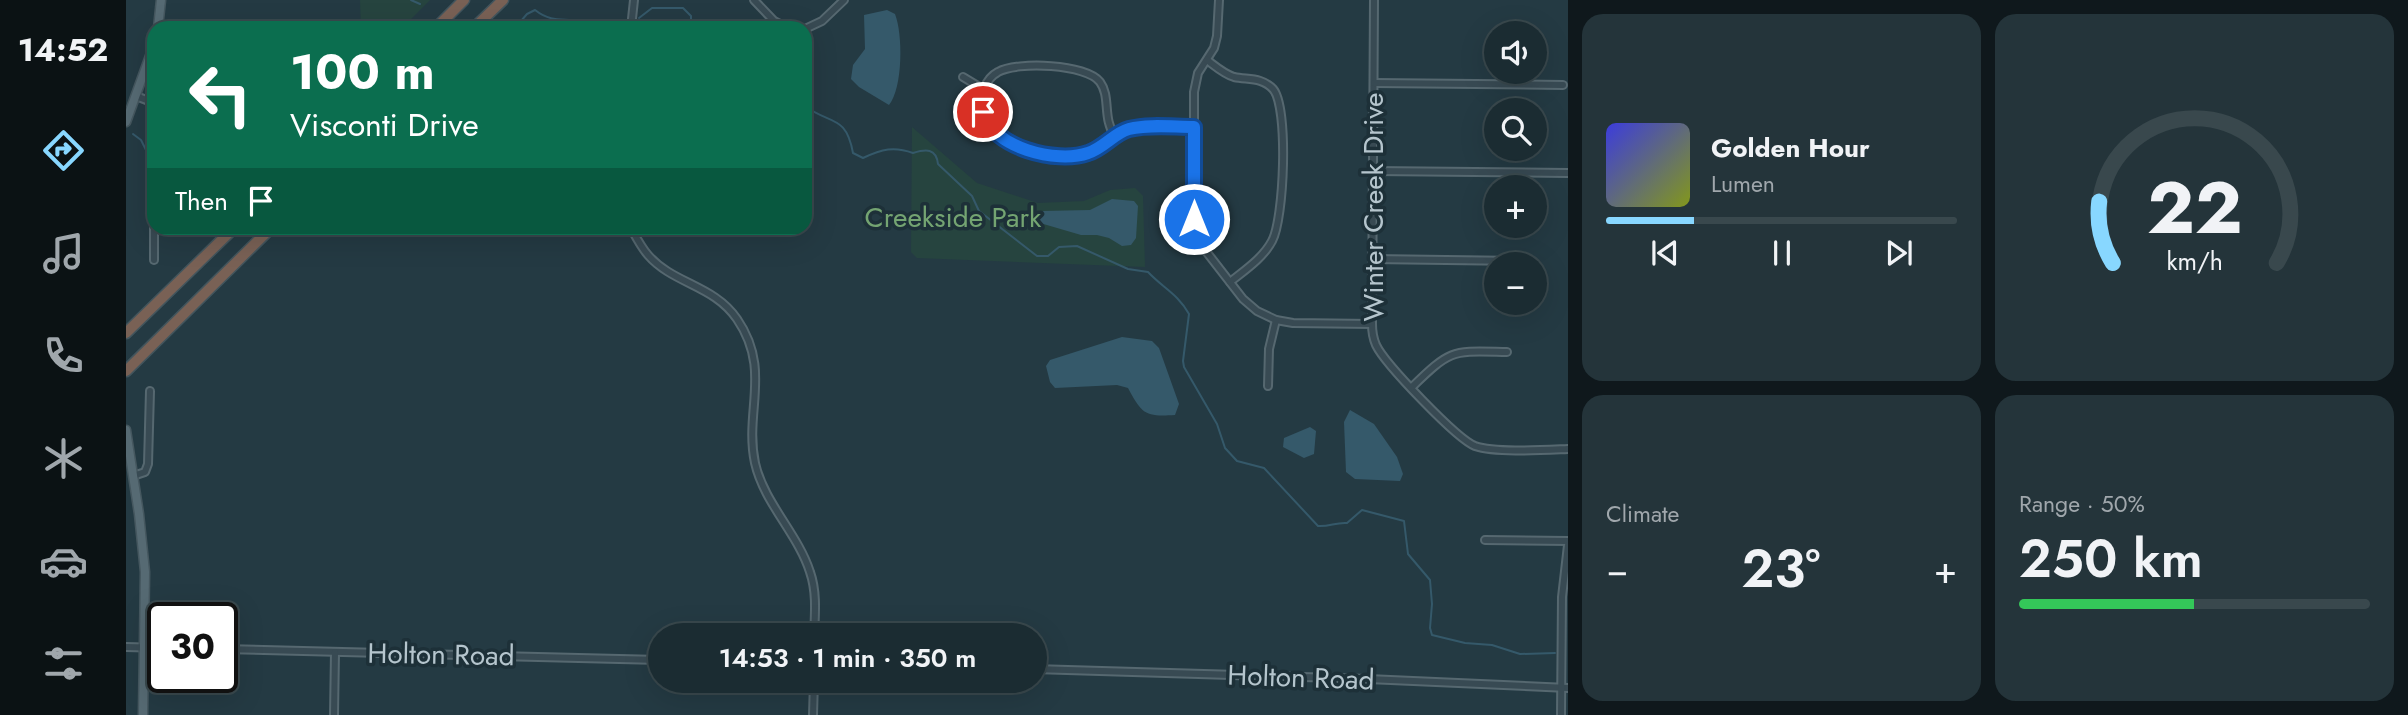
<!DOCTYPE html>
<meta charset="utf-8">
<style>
body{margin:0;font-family:Jost,sans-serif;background:#24343a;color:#f1f3f6;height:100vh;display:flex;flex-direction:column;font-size:26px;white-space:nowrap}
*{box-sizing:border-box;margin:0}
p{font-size:23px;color:#a0a7ac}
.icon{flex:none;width:38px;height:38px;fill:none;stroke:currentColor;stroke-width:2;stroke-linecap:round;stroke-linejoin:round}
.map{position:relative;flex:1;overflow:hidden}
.panel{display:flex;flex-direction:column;gap:14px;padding:14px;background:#0f181c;width:840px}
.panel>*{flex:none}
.banner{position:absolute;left:21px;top:21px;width:665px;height:214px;border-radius:21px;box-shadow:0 7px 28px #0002,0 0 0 2px #39484d;background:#0b6e4f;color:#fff;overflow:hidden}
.buttons{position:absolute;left:1358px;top:21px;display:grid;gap:14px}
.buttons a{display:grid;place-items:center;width:63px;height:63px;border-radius:50%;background:#1b2c32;box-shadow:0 7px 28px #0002,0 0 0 2px #39484d;font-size:35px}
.speed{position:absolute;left:21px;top:602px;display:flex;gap:14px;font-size:35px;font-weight:700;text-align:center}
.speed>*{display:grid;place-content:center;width:91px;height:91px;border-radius:50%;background:#1b2c32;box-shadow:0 7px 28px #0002,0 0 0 2px #39484d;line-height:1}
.speed .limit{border:4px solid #111;border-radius:10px;background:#fff;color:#111}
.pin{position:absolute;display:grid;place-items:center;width:60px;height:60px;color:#fff;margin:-30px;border:4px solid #fff;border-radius:50%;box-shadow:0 2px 7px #0007}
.me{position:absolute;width:77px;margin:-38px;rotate:0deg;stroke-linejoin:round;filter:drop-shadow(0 0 5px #0008)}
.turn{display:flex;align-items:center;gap:24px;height:147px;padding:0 28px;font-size:32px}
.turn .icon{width:91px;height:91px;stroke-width:2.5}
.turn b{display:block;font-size:49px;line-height:60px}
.then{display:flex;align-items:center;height:66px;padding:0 28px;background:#0003;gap:14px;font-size:26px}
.big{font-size:52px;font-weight:600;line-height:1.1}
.panel .widget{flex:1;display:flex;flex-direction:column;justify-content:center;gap:10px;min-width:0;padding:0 24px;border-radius:21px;background:#24343a}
.panel .dial{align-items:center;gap:0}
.dial svg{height:182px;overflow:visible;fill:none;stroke:#39484d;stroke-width:7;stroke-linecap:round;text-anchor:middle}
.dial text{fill:#f1f3f6;stroke:none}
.song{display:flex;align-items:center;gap:21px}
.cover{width:84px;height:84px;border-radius:10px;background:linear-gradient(135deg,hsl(240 70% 55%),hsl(70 70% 35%))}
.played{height:7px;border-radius:4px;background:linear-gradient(90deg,#88d7ff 25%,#39484d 25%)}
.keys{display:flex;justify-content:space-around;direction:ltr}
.heat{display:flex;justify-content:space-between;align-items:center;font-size:38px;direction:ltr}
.charge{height:10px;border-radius:5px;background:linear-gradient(90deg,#34c759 50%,#39484d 0)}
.panel .tiles{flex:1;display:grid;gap:14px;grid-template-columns:repeat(2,1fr)}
.trip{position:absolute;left:522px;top:623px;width:399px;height:70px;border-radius:35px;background:#1b2c32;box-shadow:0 7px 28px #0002,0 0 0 2px #39484d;font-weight:600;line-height:70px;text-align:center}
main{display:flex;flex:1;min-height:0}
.dock{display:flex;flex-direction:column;width:126px;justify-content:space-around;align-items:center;background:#0b1214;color:#a0a7ac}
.dock .icon{width:49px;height:49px}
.dock .active{color:#88d7ff}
.dock b{font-size:32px;color:#f1f3f6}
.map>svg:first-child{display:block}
.green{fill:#26443f}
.water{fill:#35596a}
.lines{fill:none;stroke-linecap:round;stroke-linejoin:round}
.stream{stroke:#35596a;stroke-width:2}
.minor-casing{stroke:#566870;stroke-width:10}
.major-casing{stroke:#45575f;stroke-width:11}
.highway-casing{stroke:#43555d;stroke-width:13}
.minor{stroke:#384a53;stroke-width:6}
.major{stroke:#566a73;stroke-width:8}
.highway{stroke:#796155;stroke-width:10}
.route-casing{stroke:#114b97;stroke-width:18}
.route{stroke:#1a73e8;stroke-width:12}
.labels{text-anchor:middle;stroke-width:7;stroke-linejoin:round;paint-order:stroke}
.street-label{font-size:28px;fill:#b5c5cd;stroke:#1d3038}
.park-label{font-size:28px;fill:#74a472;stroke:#1d3038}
</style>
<main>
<nav class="dock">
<b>14:52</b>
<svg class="icon active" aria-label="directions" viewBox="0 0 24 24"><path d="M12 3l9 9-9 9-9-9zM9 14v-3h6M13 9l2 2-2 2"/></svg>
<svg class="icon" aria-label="music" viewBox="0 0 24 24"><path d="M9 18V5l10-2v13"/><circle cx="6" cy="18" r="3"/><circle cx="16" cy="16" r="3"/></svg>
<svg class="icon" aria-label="phone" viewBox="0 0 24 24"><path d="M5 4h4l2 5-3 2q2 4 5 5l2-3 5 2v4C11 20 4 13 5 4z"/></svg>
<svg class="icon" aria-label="climate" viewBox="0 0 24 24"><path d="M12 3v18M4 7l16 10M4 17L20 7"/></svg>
<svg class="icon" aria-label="car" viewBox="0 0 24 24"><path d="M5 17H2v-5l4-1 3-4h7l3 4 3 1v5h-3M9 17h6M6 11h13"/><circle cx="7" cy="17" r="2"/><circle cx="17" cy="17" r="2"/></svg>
<svg class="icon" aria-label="filters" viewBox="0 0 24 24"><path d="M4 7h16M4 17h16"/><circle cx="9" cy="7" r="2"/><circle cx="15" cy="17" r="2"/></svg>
</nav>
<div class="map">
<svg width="1442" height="715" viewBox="0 0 1442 715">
<rect width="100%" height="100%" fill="#243a43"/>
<g class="green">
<path d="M 234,0 L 304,0 L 276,28 L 235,28 Z"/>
<path d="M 786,127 L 851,183 L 912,203 L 958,201 L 984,190 L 1009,188 L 1017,196 L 1019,267 L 791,258 L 785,252 Z"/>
</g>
<g class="water">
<path d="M 761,10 L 769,14 C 777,34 777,88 763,105 L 733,87 L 725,79 L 727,65 L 739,49 L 738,15 Z"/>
<path d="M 986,199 L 1008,201 L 1012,206 L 1010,238 L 1005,245 L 996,246 L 983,238 L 971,235 L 955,235 L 914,223 L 912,216 L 916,211 L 964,210 Z"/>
<path d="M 996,337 L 1026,341 L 1033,348 L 1053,404 L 1049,415 C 1019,417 1016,414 1002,388 L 991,385 L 929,388 L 924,382 L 920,366 L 924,360 Z"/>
<path d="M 1224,410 L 1248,424 L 1271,457 L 1277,474 L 1274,481 L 1229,479 L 1220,472 L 1218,422 Z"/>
<path d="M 1184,427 L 1190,431 L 1188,454 L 1178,458 L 1157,447 L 1158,438 Z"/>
</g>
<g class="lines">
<g class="stream">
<path d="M 285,0 L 294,4"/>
<path d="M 513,18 L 526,8 L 557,8 L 565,16 L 565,28"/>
<path d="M 389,28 L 401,14 L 409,10 C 432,28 445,12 468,28"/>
<path d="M 472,28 L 497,26"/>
<path d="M 679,106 C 704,125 720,114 727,153 L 737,158 C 756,149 768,146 787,153 C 800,149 810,148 812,164 L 846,196 L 853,211 L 911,256 L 922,256 L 933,247 L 951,246 L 1002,269 L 1022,272 C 1037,288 1052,294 1063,314 L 1057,361 L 1058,367 L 1091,424 L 1099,448 L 1111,461 L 1138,468 L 1192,526 C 1203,527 1210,522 1221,523 L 1236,510 L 1278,521 L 1282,554 L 1304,580 L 1306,604 L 1304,628 L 1306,635 L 1339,643 L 1366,645 L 1394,654 L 1429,653"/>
<path d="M 7,134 L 15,140 L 22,154"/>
</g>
<defs>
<g id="minor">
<path d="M 628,0 L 648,21 L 662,28"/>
<path d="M 1093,0 L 1091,36 L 1088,48 L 1072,73 L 1068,92 L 1068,219 L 1071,234 L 1079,250 L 1117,299 L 1131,311 L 1150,320 L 1167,323 L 1246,324"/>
<path d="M 1248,0 L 1246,324 C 1246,331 1247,338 1250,345 C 1259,364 1331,439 1349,446 C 1370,453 1418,450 1442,449"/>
<path d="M 505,28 L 508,0"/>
<path d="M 679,29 L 696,21 L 718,0"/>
<path d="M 1081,60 C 1089,66 1098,74 1108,77 C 1122,80 1136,77 1147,89 C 1163,107 1158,220 1146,241 C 1137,258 1119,270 1104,282"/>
<path d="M 837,77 L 857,89"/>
<path d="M 1248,83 L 1437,85"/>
<path d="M 10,96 L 28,103"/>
<path d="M 989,137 C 976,117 985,97 974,82 C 961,64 891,61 872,72 C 859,79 855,94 856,108 C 861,148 925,162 958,155 C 975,151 984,137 999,130 C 1014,122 1050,127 1068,127"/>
<path d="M 1247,171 L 1442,173"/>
<path d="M 505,228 C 510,237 515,247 522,255 C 547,284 588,285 611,319 C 646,370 618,411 629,463 C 638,503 672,534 684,572 C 691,592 689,614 688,635"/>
<path d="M 1246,259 L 1394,261"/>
<path d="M 28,260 L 28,226"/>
<path d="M 1142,386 L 1143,349 L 1150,320"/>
<path d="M 1286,387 C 1326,348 1326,351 1381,352"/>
<path d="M 7,476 L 19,472 L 22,464 L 24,391"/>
<path d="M 1359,540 L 1442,541"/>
<path d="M 0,647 L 37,648"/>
<path d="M 96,649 L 534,660"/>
<path d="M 908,669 L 1242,679 L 1442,688"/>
<path d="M 208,715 L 209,652"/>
<path d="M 687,715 L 688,681"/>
<path d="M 1435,715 L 1436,597 L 1442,545"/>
</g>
<g id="major">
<path d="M 32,28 L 35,0"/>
<path d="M 0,122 L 28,45"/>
<path d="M 0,430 L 13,514 L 19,572 L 17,715"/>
</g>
<g id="highway">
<path d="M 310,28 L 338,0"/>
<path d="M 348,28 L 377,0"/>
<path d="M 0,333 L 108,228"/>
<path d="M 0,371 L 145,228"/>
</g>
</defs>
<use href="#minor" class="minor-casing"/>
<use href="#major" class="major-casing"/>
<use href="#highway" class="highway-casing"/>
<use href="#minor" class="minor"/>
<use href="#major" class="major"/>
<use href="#highway" class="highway"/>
</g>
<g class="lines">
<defs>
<path id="route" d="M 857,112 C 866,148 931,164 962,153 C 978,148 988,133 1003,129 C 1023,124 1047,127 1068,127 L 1068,219"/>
</defs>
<use href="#route" class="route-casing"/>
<use href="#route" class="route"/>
</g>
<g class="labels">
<g class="street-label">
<text transform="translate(1247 207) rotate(-90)" y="10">Winter Creek Drive</text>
<text transform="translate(315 654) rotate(1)" y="10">Holton Road</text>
<text transform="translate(1175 677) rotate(2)" y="10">Holton Road</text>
</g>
<g class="park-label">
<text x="827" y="227">Creekside Park</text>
</g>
</g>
</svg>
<div class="buttons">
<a><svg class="icon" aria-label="sound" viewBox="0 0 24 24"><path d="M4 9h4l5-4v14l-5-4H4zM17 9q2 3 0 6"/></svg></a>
<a><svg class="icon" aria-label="search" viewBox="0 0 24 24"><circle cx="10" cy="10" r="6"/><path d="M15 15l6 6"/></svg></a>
<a>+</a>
<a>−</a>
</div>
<div class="speed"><div class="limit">30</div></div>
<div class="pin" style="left:857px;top:112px;background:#d93025"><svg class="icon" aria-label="arrive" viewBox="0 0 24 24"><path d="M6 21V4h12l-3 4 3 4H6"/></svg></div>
<svg class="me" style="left:1068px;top:219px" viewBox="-20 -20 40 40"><circle r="17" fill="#1a73e8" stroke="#fff" stroke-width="3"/><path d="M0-11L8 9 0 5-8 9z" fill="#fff"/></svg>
<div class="trip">14:53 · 1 min · 350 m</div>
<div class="banner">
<div class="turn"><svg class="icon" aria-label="left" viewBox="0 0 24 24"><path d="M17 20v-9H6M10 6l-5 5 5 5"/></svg><div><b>100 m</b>Visconti Drive</div></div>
<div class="then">Then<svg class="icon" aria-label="arrive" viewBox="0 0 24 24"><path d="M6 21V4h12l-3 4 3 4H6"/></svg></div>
</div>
</div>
<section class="panel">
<div class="tiles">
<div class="widget">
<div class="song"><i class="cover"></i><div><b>Golden Hour</b><p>Lumen</p></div></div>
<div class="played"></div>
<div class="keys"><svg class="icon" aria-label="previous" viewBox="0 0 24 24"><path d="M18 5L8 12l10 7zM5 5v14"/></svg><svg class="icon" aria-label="pause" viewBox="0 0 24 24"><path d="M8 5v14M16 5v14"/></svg><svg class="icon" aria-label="next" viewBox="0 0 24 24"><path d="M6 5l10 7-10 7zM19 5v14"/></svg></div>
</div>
<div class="widget dial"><svg viewBox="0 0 100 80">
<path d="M14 69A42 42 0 1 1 86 69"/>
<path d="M14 69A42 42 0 0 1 8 42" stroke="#88d7ff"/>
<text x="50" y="56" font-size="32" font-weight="700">22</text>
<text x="50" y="72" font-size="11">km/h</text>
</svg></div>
<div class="widget"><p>Climate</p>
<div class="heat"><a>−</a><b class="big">23°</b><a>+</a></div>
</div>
<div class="widget"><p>Range · 50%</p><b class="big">250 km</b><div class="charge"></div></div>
</div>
</section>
</main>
